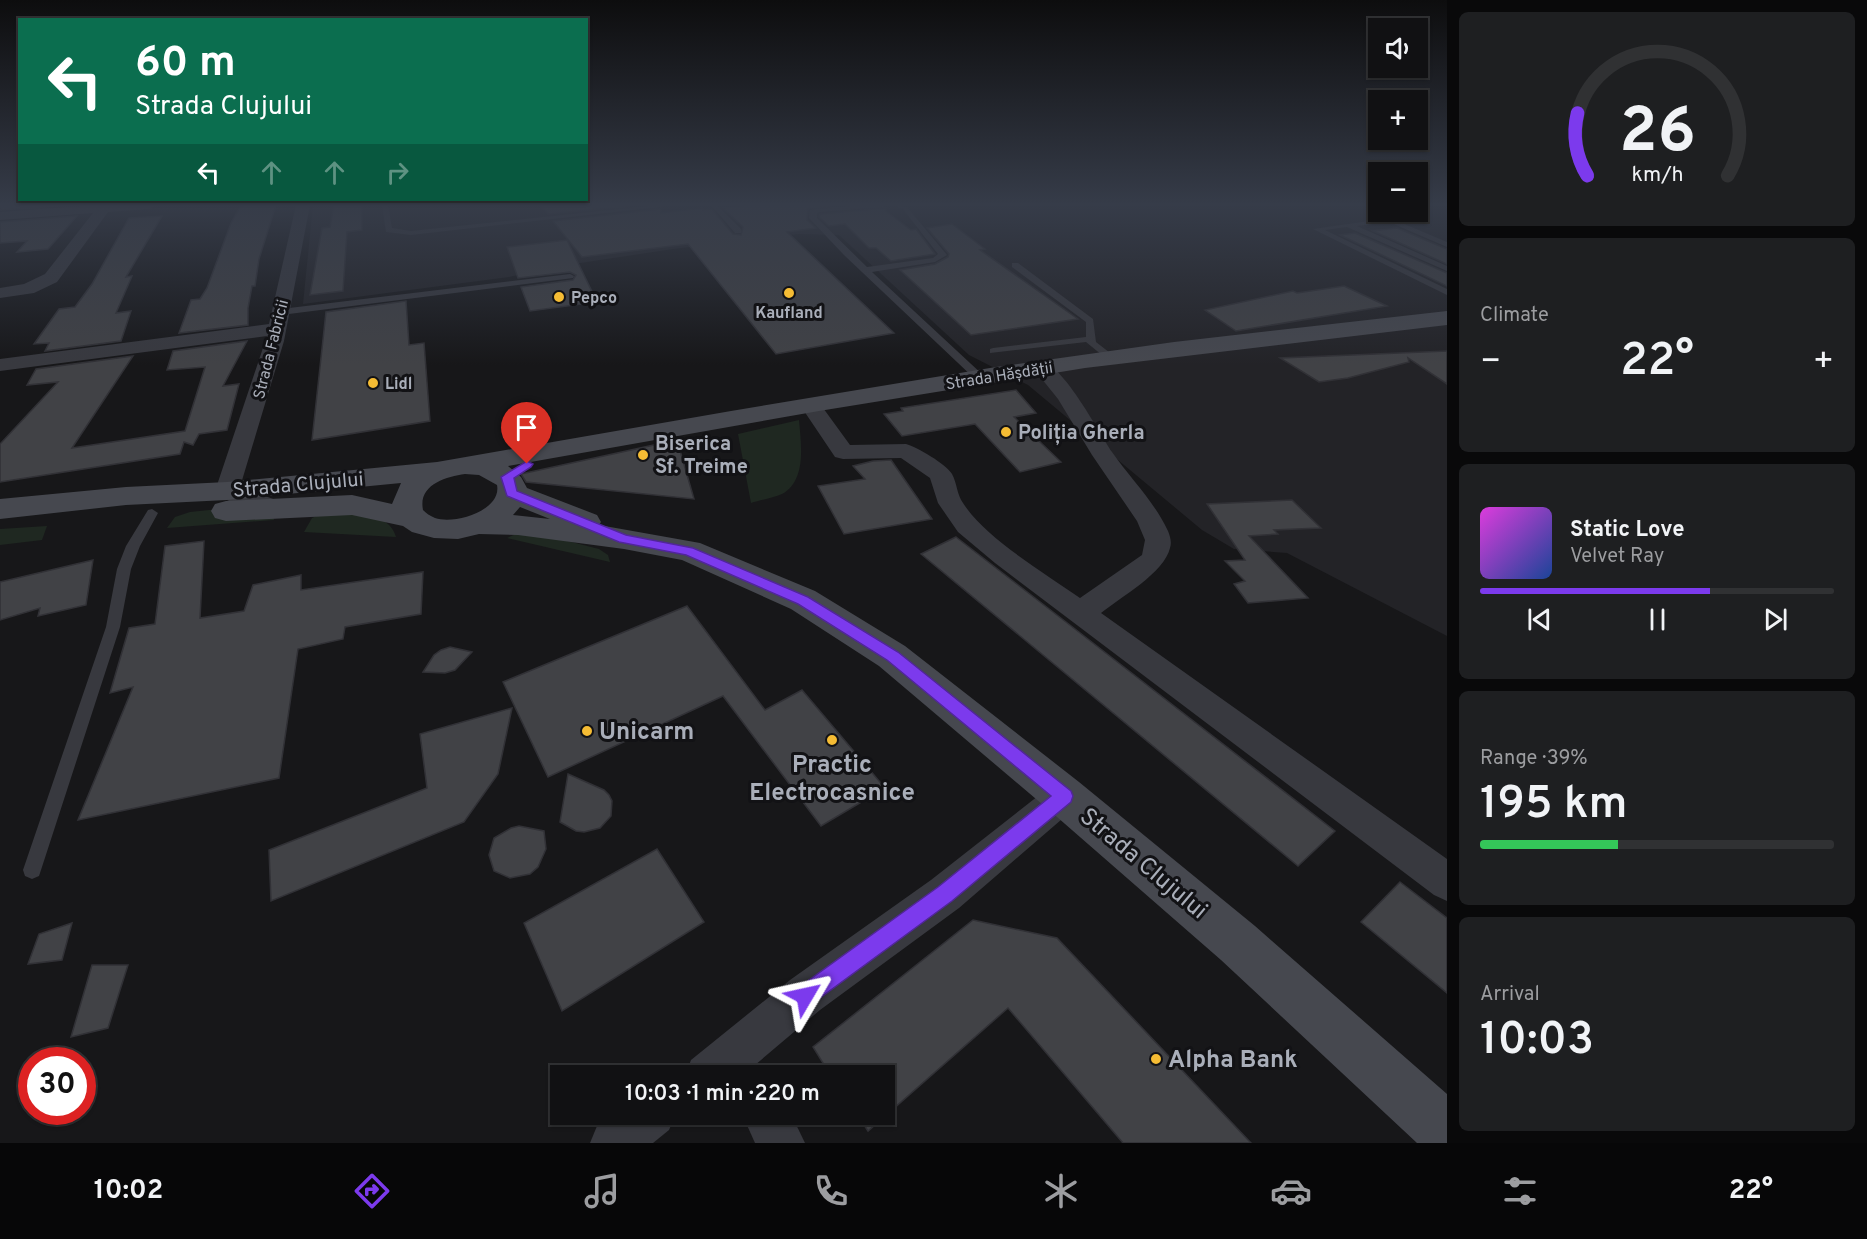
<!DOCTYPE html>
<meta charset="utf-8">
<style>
body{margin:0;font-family:Overpass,sans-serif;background:#1e1f21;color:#f1f3f6;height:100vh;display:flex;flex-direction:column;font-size:22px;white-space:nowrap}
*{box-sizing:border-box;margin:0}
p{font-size:20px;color:#9c9da0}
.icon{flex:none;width:33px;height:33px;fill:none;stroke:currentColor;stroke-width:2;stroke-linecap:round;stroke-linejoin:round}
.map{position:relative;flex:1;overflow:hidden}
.drawer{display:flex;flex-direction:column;gap:12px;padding:12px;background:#09090a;width:420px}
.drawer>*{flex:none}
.banner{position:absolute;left:18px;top:18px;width:570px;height:183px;border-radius:0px;box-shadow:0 2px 4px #0004,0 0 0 2px #303133;background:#0b6e4f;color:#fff;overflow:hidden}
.controls{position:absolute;left:1368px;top:18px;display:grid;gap:12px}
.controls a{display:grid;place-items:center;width:60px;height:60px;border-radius:0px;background:#111113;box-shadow:0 2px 4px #0004,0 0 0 2px #303133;font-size:30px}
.speed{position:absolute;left:18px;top:1047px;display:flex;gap:12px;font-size:30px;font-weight:700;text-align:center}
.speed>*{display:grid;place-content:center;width:78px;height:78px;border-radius:50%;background:#111113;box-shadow:0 2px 4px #0004,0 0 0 2px #303133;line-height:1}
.speed .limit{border:9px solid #d22;background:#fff;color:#111}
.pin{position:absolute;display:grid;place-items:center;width:51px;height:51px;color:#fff;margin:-62px -26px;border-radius:50% 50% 50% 0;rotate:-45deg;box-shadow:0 0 6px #0007}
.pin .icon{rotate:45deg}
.me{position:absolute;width:66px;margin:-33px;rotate:54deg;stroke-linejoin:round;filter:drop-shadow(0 0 4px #0008)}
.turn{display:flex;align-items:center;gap:21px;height:126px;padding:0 18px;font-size:27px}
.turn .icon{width:78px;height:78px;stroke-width:2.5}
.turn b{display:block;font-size:42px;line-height:51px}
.lanes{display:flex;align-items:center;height:57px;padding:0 18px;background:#0003;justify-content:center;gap:30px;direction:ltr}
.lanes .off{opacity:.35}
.big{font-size:45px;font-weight:600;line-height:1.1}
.drawer .tile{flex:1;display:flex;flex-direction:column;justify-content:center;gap:9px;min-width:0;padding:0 21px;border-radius:9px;background:#1e1f21}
.drawer .dial{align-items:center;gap:0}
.dial svg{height:156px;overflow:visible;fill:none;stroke:#303133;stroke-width:7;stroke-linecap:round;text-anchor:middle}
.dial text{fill:#f1f3f6;stroke:none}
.song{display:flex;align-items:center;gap:18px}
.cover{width:72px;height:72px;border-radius:9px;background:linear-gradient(135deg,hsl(300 70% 55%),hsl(220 70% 35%))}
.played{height:6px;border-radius:3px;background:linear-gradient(90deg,#7c3aed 65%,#303133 65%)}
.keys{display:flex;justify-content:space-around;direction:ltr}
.heat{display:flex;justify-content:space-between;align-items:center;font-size:33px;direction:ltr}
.charge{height:9px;border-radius:4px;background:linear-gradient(90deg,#34c759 39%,#303133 0)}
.trip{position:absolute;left:550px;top:1065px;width:345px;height:60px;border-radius:0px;background:#111113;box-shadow:0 2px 4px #0004,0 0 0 2px #303133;font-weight:600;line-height:60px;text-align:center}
.tabs{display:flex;height:96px;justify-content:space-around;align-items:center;background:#070708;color:#9c9da0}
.tabs .icon{width:42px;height:42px}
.tabs .active{color:#7c3aed}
.tabs b{font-size:27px;color:#f1f3f6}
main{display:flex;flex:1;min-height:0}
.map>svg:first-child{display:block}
.built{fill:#232327}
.green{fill:#1f2821}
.building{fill:#414246;stroke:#313136;stroke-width:1.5}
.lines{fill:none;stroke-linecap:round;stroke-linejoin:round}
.lane{fill:#38393f;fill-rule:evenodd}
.street{fill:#38393f;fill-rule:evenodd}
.secondary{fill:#46484f;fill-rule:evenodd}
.route{fill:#7c3aed;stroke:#51269a;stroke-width:1.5}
.poi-dot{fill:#f5bc34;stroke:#121215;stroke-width:2}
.labels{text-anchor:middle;stroke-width:6;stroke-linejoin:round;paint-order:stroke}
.far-poi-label{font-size:16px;font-weight:bold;fill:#a9aeb9;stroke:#121215;text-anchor:start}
.far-street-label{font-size:16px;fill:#a9aeb9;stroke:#121215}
.poi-label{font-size:20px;font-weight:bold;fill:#a9aeb9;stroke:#121215;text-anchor:start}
.street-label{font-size:20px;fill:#a9aeb9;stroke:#121215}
.near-poi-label{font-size:24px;font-weight:bold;fill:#a9aeb9;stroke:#121215;text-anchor:start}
.near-street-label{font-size:24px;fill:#a9aeb9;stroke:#121215}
</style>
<main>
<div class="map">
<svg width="1447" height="1143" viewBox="0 0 1447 1143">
<rect width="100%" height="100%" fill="#171719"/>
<path class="built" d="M 313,205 L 1378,205 L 1378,212 L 1418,212 L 1418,205 L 1447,205 L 1447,636 L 1287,553 L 1234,549 L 1202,530 L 1028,385 L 969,355 L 839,235 L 799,234 L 673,249 L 554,267 L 509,277 L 303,304 Z"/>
<g class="green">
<path d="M 799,420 C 801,444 807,480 782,494 C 773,498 760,500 751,503 L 738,434 Z"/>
<path d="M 257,505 L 272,511 L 274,520 L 167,528 L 175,517 L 190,512 Z"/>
<path d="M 319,515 C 343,516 388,507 396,537 L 304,532 L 312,518 Z"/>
<path d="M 47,526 L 42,540 L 0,545 L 0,529 Z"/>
<path d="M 532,532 L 599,549 L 608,555 L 610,562 L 507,538 L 518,533 Z"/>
</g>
<g class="building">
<path d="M 0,205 L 71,205 L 0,210 Z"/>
<path d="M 245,205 L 276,205 L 259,259 L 255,286 L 252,286 L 248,308 L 248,325 L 179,333 L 191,300 L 200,299 L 207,288 L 231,223 L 240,207 Z"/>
<path d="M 334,205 L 362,205 L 362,230 L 347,232 L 343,291 L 310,295 L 322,228 L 330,227 Z"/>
<path d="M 540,205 L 640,205 L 548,214 Z"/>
<path d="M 749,205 L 841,205 L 808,208 L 807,220 L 816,228 L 787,232 L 894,333 L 776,354 L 688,244 L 582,257 L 553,221 L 661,209 L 661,213 L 702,208 L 703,210 L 712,209 L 733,234 L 741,235 L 743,227 L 723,208 Z"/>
<path d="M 886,208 L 886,211 L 911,230 L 916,229 L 935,254 L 891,261 L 876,248 L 869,248 L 845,224 L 829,226 L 819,217 L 820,214 Z"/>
<path d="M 77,216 L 48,249 L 17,252 L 27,241 L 0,243 L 0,222 Z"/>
<path d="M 162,216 L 126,277 L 132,276 L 116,313 L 131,311 L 121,341 L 45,351 L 49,343 L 34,344 L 59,309 L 75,307 L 92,284 L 129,218 Z"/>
<path d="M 952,224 L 985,249 L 980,250 L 1078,319 L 971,335 L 900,270 L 935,264 L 948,257 L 949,254 L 927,228 Z"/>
<path d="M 1397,228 L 1447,249 L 1447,264 L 1373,231 Z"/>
<path d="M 1355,233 L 1447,273 L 1447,286 L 1340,235 Z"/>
<path d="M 567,240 L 597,302 L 530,311 L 521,287 L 573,280 L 576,275 L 570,272 L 518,278 L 507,247 Z"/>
<path d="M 1344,286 L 1387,306 L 1236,331 L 1205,310 L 1293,291 L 1297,293 Z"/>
<path d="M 406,301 L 409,345 L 424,343 L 430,421 L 312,440 L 326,312 Z"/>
<path d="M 247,341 L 223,386 L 239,384 L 227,430 L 199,434 L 193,445 L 184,442 L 180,454 L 0,482 L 0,444 L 58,382 L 27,385 L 36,369 L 133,356 L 72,448 L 185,431 L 205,367 L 167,370 L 173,351 Z"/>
<path d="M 1447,351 L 1447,384 L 1408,358 L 1409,362 L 1348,378 L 1319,382 L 1280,358 Z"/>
<path d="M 1016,390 L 1036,413 L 1014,417 L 1061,462 L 1020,472 L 975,424 L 902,436 L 884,414 L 903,411 L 901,408 Z"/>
<path d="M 677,440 L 694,499 L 526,482 L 521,474 Z"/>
<path d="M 891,460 L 932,519 L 844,534 L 818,486 L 865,479 L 853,466 L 873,461 Z"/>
<path d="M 1292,500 L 1321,528 L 1274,530 L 1278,534 L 1249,536 L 1308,598 L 1248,603 L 1234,584 L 1245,581 L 1225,561 L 1245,560 L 1207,504 Z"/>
<path d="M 956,537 L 1066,622 L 1335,831 L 1298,866 L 921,554 Z"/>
<path d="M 204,541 L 200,618 L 244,611 L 253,585 L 301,575 L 301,590 L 423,572 L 421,614 L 345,627 L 343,639 L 298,649 L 279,778 L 78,820 L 133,687 L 110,693 L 129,628 L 155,624 L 165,546 Z"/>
<path d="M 93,560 L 86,605 L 38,616 L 40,608 L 0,620 L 0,582 Z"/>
<path d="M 687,606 L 765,710 L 802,690 L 885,788 L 821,826 L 723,696 L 548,777 L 503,682 Z"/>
<path d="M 450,647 L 472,652 L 455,670 L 445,673 L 423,672 L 434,655 L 441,650 Z"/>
<path d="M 512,708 L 498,774 L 464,822 L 271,901 L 269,850 L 427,788 L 420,734 Z"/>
<path d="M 568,774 L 604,790 L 609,795 L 612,801 L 611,816 L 600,828 L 584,832 L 576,831 L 560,822 Z"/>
<path d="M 519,826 L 544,831 L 546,849 L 538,867 L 530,874 L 510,878 L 494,871 L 489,855 L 494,838 L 511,828 Z"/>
<path d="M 657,849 L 704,922 L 562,1011 L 524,923 Z"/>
<path d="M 1400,882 L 1447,918 L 1447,993 L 1361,922 Z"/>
<path d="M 973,920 L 1057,938 L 1251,1143 L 1123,1143 L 1008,1008 L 868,1131 L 857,1114 L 885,1114 L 885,1076 L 831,1076 L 813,1047 Z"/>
<path d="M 72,923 L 62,960 L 28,964 L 39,934 Z"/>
<path d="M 92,965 L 128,965 L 108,1028 L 71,1037 Z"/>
</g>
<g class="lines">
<g class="lane">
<path d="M 382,205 L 388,205 L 392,228 L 411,231 L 658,205 L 677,205 L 411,235 L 386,232 Z"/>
<path d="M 711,205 L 717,205 L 741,229 L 741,233 L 735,233 Z"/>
<path d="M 861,205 L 886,205 L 883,207 L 820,212 L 817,213 L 817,218 L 867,267 L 933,258 L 938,254 L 903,209 L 892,205 L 907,207 L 947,255 L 935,262 L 872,272 L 984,376 L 984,380 L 976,380 L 844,255 L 809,218 L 810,210 L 817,209 Z"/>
<path d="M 1390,218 L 1447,242 L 1447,247 L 1389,222 L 1357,226 L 1447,266 L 1447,271 L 1347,227 L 1325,230 L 1447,289 L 1447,295 L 1313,229 Z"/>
<path d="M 1012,263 L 1018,263 L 1093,319 L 1096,342 L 1114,356 L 1114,360 L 1108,360 L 1086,342 L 990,353 L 990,349 L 993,348 L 1086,337 L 1086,322 L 1012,267 Z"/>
<path d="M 570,274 L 574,276 L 573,278 L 281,315 L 277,312 L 281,309 Z"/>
<path d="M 152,509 L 158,513 L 140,546 L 131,569 L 120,627 L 41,870 L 39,876 L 32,879 L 25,876 L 23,870 L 106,627 L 117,569 L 126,546 L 148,510 Z"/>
</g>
<g class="street">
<path d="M 97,205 L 156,205 L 149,209 L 108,212 L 57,282 L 34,293 L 0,298 L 0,288 L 24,284 L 45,274 L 93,213 L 0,220 L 0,212 Z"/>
<path d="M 296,205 L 310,205 L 284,341 L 240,487 L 287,504 L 290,510 L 287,516 C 266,521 238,504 218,496 L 215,491 L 267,336 L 0,371 L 0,359 L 269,324 Z"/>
<path d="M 1043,362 C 1065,368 1098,431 1112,452 C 1130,478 1154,501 1168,531 C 1170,536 1172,542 1170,548 C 1164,573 1121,597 1101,613 L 1447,859 L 1447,901 L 1434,895 L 995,563 L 958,532 L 938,503 L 930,478 L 901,458 L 843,459 L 835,457 L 800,405 L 804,401 L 811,399 L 818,401 L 850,445 L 906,444 C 917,447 946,464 952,474 C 957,483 957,495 963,503 C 986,539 1045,573 1080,598 L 1142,555 L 1145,540 L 1137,521 L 1092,455 L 1058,399 L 1033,368 L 1036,364 Z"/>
<path d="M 1064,780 L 1076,785 L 1082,796 L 1076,807 L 959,908 L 820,1010 L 742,1076 L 685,1076 L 691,1060 L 790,980 L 931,880 L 1052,785 Z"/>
<path d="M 613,1114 L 676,1114 L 669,1130 L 653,1143 L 590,1143 L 597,1126 Z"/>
<path d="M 742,1114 L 791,1114 L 805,1143 L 755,1143 Z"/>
</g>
<path class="secondary" d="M 1447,311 L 1447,325 L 1085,368 L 819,411 L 508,466 L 521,477 L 527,488 L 597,515 L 601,522 L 599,525 L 700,543 L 815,591 L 905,646 L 1079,782 L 1255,926 L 1447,1094 L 1447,1143 L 1417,1143 L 1221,960 L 1049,810 L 879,666 L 791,609 L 682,560 L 624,549 L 518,535 L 479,534 L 458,539 L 434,538 L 412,532 L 403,526 L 352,515 L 226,521 L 215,518 L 211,511 L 215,504 L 226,501 L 352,495 L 392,504 L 401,483 L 227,500 L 126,505 L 0,519 L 0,499 L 126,487 L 227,482 L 437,462 L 731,411 L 996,367 L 1174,342 ZM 465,474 L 479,475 L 497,485 C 502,510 455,525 435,518 C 430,516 426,513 423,510 C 418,485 445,477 465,474 ZM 520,507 L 550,519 L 513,515 Z"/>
</g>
<linearGradient id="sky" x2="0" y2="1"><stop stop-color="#0d0d0e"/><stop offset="0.56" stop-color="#363c49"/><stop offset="1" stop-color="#363c49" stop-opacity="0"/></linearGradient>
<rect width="1447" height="365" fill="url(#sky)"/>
<path class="route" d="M 527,461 L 533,464 L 531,467 L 514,478 L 517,491 L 626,535 L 693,548 L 808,597 L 898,652 L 1071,791 L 1073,796 L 1071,802 L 952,901 L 813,1003 L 805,1006 L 798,1003 L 795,996 L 798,988 L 938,887 L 1051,796 L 887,660 L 798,604 L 686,555 L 619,542 L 507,496 L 501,477 Z"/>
<g class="poi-dot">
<circle cx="789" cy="293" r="6"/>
<circle cx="559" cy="297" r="6"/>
<circle cx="373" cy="383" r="6"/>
<circle cx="1006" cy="432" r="6"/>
<circle cx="643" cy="455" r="6"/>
<circle cx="587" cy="731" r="6"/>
<circle cx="832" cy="740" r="6"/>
<circle cx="1156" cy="1059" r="6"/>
</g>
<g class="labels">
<g class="far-poi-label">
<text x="571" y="303">Pepco</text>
<text x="789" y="318" text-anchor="middle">Kaufland</text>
<text x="385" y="389">Lidl</text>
</g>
<g class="far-street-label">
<text transform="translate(270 349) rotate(-76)" y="6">Strada Fabricii</text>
<text transform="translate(999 375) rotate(-9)" y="6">Strada Hășdății</text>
</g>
<g class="poi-label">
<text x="1018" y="439">Poliția Gherla</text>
<text x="655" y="450">Biserica<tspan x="655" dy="23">Sf. Treime</tspan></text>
</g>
<g class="street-label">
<text transform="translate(298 484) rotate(-5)" y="7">Strada Clujului</text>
</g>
<g class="near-poi-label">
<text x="599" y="739">Unicarm</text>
<text x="832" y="772" text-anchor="middle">Practic<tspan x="832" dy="28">Electrocasnice</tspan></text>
<text x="1168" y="1067">Alpha Bank</text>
</g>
<g class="near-street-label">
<text transform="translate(1144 863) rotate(40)" y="8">Strada Clujului</text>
</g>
</g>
</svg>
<div class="controls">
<a><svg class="icon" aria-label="sound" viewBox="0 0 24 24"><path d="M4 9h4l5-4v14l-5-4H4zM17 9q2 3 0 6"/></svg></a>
<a>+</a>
<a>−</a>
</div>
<div class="speed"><div class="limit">30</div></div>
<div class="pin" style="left:527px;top:464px;background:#d93025"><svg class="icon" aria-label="arrive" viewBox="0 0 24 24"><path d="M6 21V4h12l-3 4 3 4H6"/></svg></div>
<svg class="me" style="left:805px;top:996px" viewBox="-20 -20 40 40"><path d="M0-17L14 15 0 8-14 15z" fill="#7c3aed" stroke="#fff" stroke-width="4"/></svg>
<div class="trip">10:03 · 1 min · 220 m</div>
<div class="banner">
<div class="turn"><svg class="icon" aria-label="left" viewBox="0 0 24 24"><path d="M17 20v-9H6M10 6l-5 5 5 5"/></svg><div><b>60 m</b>Strada Clujului</div></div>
<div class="lanes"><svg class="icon" aria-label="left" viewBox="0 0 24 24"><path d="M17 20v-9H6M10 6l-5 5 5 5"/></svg><svg class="icon off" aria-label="ahead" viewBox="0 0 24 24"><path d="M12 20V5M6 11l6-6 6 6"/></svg><svg class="icon off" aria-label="ahead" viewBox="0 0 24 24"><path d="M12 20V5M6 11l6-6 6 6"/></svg><svg class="icon off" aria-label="right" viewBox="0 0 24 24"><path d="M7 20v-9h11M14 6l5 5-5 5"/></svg></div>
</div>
</div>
<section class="drawer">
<div class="tile dial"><svg viewBox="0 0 100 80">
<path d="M14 69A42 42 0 1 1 86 69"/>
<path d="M14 69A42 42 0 0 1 9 37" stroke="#7c3aed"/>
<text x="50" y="56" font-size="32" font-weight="700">26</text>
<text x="50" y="72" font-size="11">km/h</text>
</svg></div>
<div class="tile"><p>Climate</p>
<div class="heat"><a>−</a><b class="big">22°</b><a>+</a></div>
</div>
<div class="tile">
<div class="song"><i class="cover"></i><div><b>Static Love</b><p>Velvet Ray</p></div></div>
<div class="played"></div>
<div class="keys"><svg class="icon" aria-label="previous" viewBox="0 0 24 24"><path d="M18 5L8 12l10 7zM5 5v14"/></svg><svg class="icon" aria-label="pause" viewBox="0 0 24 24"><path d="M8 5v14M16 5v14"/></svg><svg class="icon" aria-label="next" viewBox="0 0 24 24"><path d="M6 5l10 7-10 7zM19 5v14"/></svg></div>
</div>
<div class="tile"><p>Range · 39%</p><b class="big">195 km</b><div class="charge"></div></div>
<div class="tile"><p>Arrival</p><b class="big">10:03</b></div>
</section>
</main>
<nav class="tabs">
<b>10:02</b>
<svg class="icon active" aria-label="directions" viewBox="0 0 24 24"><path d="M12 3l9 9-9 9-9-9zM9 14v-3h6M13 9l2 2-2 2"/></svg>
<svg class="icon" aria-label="music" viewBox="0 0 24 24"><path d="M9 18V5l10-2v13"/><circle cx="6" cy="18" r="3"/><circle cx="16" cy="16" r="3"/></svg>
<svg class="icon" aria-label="phone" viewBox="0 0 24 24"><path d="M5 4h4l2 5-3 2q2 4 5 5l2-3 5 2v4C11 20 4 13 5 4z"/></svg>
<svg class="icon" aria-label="climate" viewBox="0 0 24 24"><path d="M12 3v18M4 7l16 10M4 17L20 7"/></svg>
<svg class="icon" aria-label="car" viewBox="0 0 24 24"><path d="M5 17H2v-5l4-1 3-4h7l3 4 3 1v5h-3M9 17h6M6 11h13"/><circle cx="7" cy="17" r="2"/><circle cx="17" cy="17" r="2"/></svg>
<svg class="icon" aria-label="filters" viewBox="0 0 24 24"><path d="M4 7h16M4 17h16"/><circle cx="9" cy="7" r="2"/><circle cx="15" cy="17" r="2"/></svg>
<b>22°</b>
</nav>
